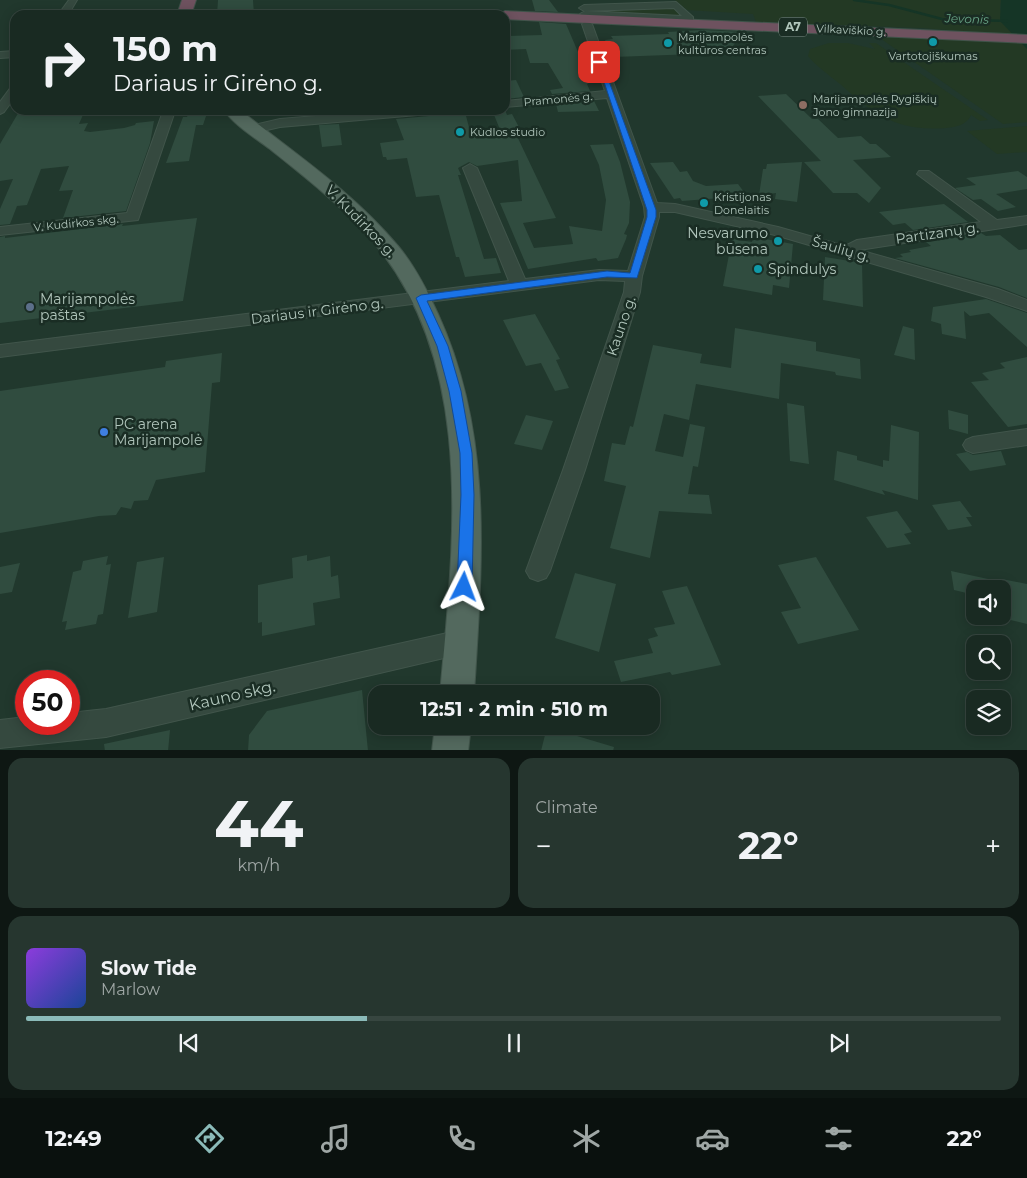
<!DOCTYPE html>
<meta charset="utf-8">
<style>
body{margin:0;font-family:Montserrat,sans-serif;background:#26362f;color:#f1f3f6;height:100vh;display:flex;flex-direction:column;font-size:19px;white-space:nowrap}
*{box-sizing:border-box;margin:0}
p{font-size:16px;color:#9fa7a5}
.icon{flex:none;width:28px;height:28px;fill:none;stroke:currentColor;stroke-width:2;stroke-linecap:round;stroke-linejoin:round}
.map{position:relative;height:750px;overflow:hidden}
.drawer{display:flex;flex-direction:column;gap:8px;padding:8px;background:#0e1713;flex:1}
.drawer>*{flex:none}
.banner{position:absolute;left:10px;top:10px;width:500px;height:105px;border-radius:15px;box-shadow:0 2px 12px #0003,0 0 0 1px #374640;background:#192a22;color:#f1f3f6;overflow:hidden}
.buttons{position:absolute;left:966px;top:580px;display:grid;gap:10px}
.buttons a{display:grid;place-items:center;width:45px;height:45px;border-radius:10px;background:#192a22;box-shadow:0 2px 12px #0003,0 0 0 1px #374640;font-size:25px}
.speed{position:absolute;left:15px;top:670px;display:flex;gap:10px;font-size:25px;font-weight:700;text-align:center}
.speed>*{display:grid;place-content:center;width:65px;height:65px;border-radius:50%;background:#192a22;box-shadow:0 2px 12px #0003,0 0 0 1px #374640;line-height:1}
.speed .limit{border:8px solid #d22;background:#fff;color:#111}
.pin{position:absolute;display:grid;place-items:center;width:42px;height:42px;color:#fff;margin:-21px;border-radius:10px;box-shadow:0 2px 8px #0006}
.me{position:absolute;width:55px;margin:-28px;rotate:3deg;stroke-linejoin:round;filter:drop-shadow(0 0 4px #0008)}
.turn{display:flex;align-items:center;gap:18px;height:105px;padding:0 20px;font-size:22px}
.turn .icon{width:65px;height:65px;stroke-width:2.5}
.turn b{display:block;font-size:35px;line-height:42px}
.big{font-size:38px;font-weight:700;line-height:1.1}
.drawer .card{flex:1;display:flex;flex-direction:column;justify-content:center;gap:8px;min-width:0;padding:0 18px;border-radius:15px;background:#26362f}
.drawer .dial{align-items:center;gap:0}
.dial b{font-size:65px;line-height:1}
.song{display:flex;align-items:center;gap:15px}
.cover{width:60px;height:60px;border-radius:8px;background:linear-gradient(135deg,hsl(270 70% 55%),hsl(220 70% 35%))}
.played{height:5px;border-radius:2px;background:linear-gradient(90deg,#8bbbb9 35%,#374640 35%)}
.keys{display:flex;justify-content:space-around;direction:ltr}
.heat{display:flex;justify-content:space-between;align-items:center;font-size:28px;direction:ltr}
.drawer .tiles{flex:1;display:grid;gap:8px;grid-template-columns:1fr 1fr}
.card:last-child{grid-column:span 2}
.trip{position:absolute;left:368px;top:685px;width:292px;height:50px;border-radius:15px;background:#192a22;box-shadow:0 2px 12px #0003,0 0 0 1px #374640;font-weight:700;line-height:50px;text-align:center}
.dock{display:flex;height:80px;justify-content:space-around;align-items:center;background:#0a110e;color:#9fa7a5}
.dock .icon{width:35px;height:35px}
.dock .active{color:#8bbbb9}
.dock b{font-size:22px;color:#f1f3f6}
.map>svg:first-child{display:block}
.green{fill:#233924}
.water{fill:#153526}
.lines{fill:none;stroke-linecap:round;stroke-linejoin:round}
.stream{stroke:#153526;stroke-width:2.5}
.building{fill:#304c3f}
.minor-casing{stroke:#41554b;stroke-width:2}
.major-casing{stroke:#41554b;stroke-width:2}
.highway-casing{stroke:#40534a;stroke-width:2}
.minor{fill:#35493f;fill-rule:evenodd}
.major{fill:#53695e;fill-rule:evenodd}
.highway{fill:#6e525f;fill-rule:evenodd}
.route{fill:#1a73e8;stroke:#114b97}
.culture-dot{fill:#0f9aa8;stroke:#1a2d24;stroke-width:2}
.education-dot{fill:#8d6e63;stroke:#1a2d24;stroke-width:2}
.service-dot{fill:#5c6f8a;stroke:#1a2d24;stroke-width:2}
.shop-dot{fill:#3f7fe0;stroke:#1a2d24;stroke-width:2}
.labels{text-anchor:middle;stroke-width:5;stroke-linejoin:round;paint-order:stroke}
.far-street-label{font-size:11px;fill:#b0c5bb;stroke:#1a2d24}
.far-poi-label{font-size:11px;fill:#b0c5bb;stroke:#1a2d24;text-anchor:start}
.far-water-label{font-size:12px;font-style:italic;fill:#69a487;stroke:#1a2d24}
.shield{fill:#1a2d24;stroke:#83978e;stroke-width:1}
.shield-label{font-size:12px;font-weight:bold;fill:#b0c5bb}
.street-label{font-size:14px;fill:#b0c5bb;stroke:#1a2d24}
.poi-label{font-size:14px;fill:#b0c5bb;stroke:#1a2d24;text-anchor:start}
.near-street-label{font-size:16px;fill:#b0c5bb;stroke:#1a2d24}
</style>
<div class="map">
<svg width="1027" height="751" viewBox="0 0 1027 751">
<rect width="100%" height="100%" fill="#21382d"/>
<g class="green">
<path d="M 675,0 L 1001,0 L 1000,9 L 1015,35 L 921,28 L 756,22 L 753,14 L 687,10 Z"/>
<path d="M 672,7 L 684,17 L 598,13 L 598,9 Z"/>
<path d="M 877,36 L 1022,43 L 1027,49 L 1027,122 L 1003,124 Z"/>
<path d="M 829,43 L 848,43 L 875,49 L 869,43 L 876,43 L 988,120 L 980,121 L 971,115 C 967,125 956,127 946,128 C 897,132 874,114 840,84 C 829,75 817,67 808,56 L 810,49 Z"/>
<path d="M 1027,126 L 1027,152 L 997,154 L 967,131 Z"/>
</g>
<path class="water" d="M 1001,0 L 1027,0 L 1027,49 L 1000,21 Z"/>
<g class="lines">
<path class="stream" d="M 854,0 L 889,5 L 942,19 L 1007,21"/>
</g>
<g class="building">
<path d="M 218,0 L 253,0 L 254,15 L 217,15 Z"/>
<path d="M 532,0 L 549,0 L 558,12 L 535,11 Z"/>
<path d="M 539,22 L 566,24 L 578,52 L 582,52 L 594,80 L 587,84 L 590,91 L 552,94 L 550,90 L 563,88 L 548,63 L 530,63 L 526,49 L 505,50 L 505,36 L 542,35 Z"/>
<path d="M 702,30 L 744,32 L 729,51 L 725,47 L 691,49 L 695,54 L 614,57 L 605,40 L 613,39 L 611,36 L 669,34 L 668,32 Z"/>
<path d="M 516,80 L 524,97 L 505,99 L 505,81 Z"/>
<path d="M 786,94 L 812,119 L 818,119 L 838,138 L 861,136 L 870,144 L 876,144 L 891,157 L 853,160 L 881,188 L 869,203 L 857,193 L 833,193 L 804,162 L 821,161 L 758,96 Z"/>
<path d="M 594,101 L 599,111 L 558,112 L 556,104 Z"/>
<path d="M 20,110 L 36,110 L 35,113 L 85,110 L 79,124 L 88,123 L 84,131 L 90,132 L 124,128 L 135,125 L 136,123 L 154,121 L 150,143 L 126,211 L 63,218 L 73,190 L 59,191 L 69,166 L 41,169 L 27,205 L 17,206 L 10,224 L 0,225 L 0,209 L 13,179 L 0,181 L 0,144 Z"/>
<path d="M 190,110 L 208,110 L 203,125 L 196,125 L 189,161 L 166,163 L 183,117 L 187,117 Z"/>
<path d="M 492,110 L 505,110 L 507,115 L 512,114 L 521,131 L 515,132 L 556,218 L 523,223 L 534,248 L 573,244 L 569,226 L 602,231 L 606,200 L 599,165 L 590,145 L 613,144 L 620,162 L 630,202 L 629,223 L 624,234 L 627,235 L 626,239 L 618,258 L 598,261 L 596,258 L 528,269 L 500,203 L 522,201 L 518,160 L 477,166 L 469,162 L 458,168 L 461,175 L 458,175 L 484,259 L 496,258 L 501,273 L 465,277 L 459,257 L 456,257 L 439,195 L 416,197 L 407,158 L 387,160 L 386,157 L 383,157 L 380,143 L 404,140 L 396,119 L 429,116 L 433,113 L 465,112 L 471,135 L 501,132 Z"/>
<path d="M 339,124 L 342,145 L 322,147 L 319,125 Z"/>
<path d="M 673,162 L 680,172 L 687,171 L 693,181 L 706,186 L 738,184 L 747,196 L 682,201 L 680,198 L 674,199 L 650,163 Z"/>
<path d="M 802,162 L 797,202 L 775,199 L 776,193 L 759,195 L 763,169 L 766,169 L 767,164 Z"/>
<path d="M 1018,171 L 1027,177 L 1027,189 L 996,194 L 1016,207 L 998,211 L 981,199 L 973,200 L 955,188 L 976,185 L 966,178 Z"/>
<path d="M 944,204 L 968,222 L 913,230 L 905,223 L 893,225 L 879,212 Z"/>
<path d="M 197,218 L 183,301 L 0,323 L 0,237 L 5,236 L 5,238 L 123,224 L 122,226 Z"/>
<path d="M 981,233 L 986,236 L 1000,235 L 1019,250 L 1027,249 L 1027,298 L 999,287 L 895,258 L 903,257 L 900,254 L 911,252 L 909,250 L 931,246 L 926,242 Z"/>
<path d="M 753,237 L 793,244 L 789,288 L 773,285 L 772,295 L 723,286 L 732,239 L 752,242 Z"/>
<path d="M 825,257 L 862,263 L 863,307 L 823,300 Z"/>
<path d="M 986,299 L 1027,313 L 1027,347 L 989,313 L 970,316 L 964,311 L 966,339 L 942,334 L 941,324 L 931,321 L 933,307 Z"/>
<path d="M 535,314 L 560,359 L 556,360 L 569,388 L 555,391 L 541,363 L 526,366 L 503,320 Z"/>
<path d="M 903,326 L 914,329 L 915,360 L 894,355 Z"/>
<path d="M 735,328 L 816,342 L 816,351 L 860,359 L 861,379 L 836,375 L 835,372 L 781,363 L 779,399 L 696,384 L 689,420 L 664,414 L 655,451 L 683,457 L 690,424 L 705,427 L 698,467 L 693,466 L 688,494 L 709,495 L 712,514 L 659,511 L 650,558 L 610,548 L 626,486 L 604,481 L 612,443 L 625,445 L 630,426 L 633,427 L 653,345 L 702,354 L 700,363 L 731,368 Z"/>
<path d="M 222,353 L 220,382 L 212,383 L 205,472 L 156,480 L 148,500 L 134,501 L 131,509 L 121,507 L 116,515 L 99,516 L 0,533 L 0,391 L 165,367 L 166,361 Z"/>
<path d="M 1027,357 L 1027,424 L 1008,427 L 971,382 L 989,380 L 982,373 L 1005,368 L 1000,363 Z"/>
<path d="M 787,403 L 804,406 L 809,464 L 790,461 Z"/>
<path d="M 948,410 L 968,415 L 968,434 L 949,429 Z"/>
<path d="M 526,415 L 553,421 L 542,450 L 514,444 Z"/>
<path d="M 891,425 L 919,432 L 918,500 L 882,490 L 885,495 L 834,480 L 837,451 L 857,456 L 857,460 L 883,467 L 883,460 L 889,461 Z"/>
<path d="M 1001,451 L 1006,465 L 970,471 L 956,454 L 967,452 L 973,455 Z"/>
<path d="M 960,501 L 972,517 L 966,517 L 972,526 L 948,530 L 932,505 Z"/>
<path d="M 897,511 L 912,532 L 904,534 L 911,544 L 887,548 L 866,517 Z"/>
<path d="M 307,555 L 307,561 L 330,556 L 331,577 L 338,575 L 340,598 L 313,603 L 315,625 L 262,636 L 262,622 L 258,623 L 258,585 L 293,578 L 292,558 Z"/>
<path d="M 108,556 L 106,565 L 111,564 L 103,614 L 98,615 L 96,624 L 65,630 L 67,621 L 62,622 L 73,572 L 81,570 L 83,561 Z"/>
<path d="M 164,557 L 157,612 L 128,618 L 137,562 Z"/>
<path d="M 816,557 L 859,630 L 798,644 L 781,612 L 801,608 L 778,565 Z"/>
<path d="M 20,563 L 12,592 L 0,594 L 0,567 Z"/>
<path d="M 951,571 L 1002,582 L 1002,579 L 1027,584 L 1027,624 L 1002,618 L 1002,589 L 975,589 L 975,595 L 954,590 Z"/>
<path d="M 575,573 L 616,584 L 599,652 L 555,638 Z"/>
<path d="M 687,586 L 721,665 L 672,675 L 670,672 L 621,682 L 614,661 L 653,653 L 648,639 L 658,636 L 654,628 L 675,624 L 662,591 Z"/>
<path d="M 362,690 L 368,751 L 248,751 L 249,735 L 267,711 Z"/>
<path d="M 547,727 L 614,747 L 613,751 L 541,751 Z"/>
<path d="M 170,730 L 168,751 L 105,751 L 104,744 Z"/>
</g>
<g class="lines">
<defs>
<g id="minor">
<path d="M 69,0 L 77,0 L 68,15 L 58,15 Z"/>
<path d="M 676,2 L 693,17 L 693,21 L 585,17 L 580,14 L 585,11 L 682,16 L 674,8 L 584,11 L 579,8 L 584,5 Z"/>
<path d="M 587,21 L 592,24 L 657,203 L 675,204 L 778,227 L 845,246 L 857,240 L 981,222 L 917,174 L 919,171 L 929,171 L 997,220 L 1027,216 L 1027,224 L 859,250 L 998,289 L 1027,300 L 1027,311 L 986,297 L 775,235 L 675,212 L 659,212 L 659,217 L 642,276 L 640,292 L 585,470 L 550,571 L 546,578 L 538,581 L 530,578 L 526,571 L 563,470 L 624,292 L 625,281 L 599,280 L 0,357 L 0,345 L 509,281 L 463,168 L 470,164 L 477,168 L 525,279 L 599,270 L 628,271 L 645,217 L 644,207 L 607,98 L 505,107 L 505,101 L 605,91 L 582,24 Z"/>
<path d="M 15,51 L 15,57 L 0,58 L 0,52 Z"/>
<path d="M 15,86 L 15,97 L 4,112 L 0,114 L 0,102 L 11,87 Z"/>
<path d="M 168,110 L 174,114 L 138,220 L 0,235 L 0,227 L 127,213 L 162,114 Z"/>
<path d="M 388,110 L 435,110 L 429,114 L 280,127 L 254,133 L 248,129 L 250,126 L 280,119 Z"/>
<path d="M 1027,429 L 1027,445 L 973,453 L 966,450 L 963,445 L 966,440 L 973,437 Z"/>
<path d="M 461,630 L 470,633 L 474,642 L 470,651 L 461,654 L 106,737 L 0,748 L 0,720 L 26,717 L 26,724 L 69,724 L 69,713 L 106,709 Z"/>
</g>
<g id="major">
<path d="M 224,110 L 240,110 C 294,153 353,192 398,246 C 415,266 427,290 438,314 C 494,436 482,563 474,694 L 440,694 C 454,539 479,351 361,228 C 333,199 301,174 270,149 C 255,138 234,125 224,110 Z"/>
<path d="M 435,726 L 471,726 L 468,751 L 432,751 Z"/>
</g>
<g id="highway">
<path d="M 182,0 L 196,0 L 191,15 L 177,15 Z"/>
<path d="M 435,11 L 492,11 L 498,15 L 505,11 L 1027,35 L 1027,43 L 505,19 L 505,15 L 428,15 Z"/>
</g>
</defs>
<use href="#minor" class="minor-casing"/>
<use href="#major" class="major-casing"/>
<use href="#highway" class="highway-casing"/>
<use href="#minor" class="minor"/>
<use href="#major" class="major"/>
<use href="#highway" class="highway"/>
</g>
<path class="route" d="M 597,61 L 602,62 L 656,210 L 656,217 L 637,278 L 607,277 L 427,301 L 448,346 L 461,391 L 472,453 L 474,495 L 472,587 L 469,592 L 464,594 L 459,592 L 457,587 L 461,495 L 460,453 L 449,391 L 437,346 L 416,298 L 421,295 L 607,271 L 630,273 L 647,217 L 647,210 Z"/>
<g class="culture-dot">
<circle cx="933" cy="42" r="5"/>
<circle cx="668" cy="43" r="5"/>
<circle cx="460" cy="132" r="5"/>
<circle cx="704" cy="203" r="5"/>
<circle cx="778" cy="241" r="5"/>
<circle cx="758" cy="269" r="5"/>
</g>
<circle class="education-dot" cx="803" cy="105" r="5"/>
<circle class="service-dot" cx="30" cy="307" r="5"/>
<circle class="shop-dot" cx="104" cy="432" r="5"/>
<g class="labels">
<g class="far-street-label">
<text transform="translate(851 30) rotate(3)" y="4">Vilkaviškio g.</text>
<text transform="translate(558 99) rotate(-5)" y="4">Pramonės g.</text>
<text transform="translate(76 223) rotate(-6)" y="4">V. Kudirkos skg.</text>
</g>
<g class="far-poi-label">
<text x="678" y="41">Marijampolės<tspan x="678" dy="13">kultūros centras</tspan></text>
<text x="933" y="60" text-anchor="middle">Vartotojiškumas</text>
<text x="813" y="103">Marijampolės Rygiškių<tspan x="813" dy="13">Jono gimnazija</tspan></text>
<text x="470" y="136">Kùdlos studio</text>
<text x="714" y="201">Kristijonas<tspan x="714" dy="13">Donelaitis</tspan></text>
</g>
<g class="far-water-label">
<text transform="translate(967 19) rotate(2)" y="4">Jevonis</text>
</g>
<rect class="shield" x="779" y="17.5" width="28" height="19" rx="4"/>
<g class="shield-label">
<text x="793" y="31">A7</text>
</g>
<g class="street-label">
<text transform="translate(361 221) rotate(46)" y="5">V. Kudirkos g.</text>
<text transform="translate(937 233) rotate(-8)" y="5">Partizanų g.</text>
<text transform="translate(841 249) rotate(16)" y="5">Šaulių g.</text>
<text transform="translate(317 311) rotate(-7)" y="5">Dariaus ir Girėno g.</text>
<text transform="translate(621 326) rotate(-71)" y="5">Kauno g.</text>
</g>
<g class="poi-label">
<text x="768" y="238" text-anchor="end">Nesvarumo<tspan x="768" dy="16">būsena</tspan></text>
<text x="768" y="274">Spindulys</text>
<text x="40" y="304">Marijampolės<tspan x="40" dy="16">paštas</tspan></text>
<text x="114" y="429">PC arena<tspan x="114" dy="16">Marijampolė</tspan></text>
</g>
<g class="near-street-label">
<text transform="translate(232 695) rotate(-13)" y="6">Kauno skg.</text>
</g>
</g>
</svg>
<div class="buttons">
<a><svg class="icon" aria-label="sound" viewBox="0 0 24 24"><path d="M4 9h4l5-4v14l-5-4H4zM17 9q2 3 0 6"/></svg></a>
<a><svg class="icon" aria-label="search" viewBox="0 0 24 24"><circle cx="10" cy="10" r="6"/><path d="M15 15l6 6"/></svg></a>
<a><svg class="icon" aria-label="layers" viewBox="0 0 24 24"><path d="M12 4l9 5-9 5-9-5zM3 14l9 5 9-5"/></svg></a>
</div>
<div class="speed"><div class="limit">50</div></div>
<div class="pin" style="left:599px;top:62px;background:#d93025"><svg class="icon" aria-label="arrive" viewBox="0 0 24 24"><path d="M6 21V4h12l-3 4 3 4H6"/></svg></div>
<svg class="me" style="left:464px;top:587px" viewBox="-20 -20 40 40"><path d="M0-17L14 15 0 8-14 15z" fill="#1a73e8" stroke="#fff" stroke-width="4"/></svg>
<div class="trip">12:51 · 2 min · 510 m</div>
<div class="banner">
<div class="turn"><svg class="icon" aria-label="right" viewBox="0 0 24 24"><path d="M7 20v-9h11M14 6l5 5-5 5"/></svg><div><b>150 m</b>Dariaus ir Girėno g.</div></div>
</div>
</div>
<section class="drawer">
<div class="tiles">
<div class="card dial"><b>44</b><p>km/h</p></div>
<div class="card"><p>Climate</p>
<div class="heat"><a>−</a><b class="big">22°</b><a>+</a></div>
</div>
<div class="card">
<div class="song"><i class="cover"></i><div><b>Slow Tide</b><p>Marlow</p></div></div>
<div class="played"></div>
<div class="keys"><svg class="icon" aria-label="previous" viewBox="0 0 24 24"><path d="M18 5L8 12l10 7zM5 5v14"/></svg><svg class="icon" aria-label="pause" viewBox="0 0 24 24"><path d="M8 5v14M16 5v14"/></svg><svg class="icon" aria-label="next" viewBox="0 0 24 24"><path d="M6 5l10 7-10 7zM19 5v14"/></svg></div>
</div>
</div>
</section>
<nav class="dock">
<b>12:49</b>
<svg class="icon active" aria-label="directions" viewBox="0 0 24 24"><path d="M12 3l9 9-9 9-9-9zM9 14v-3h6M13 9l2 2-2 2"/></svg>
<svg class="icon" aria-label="music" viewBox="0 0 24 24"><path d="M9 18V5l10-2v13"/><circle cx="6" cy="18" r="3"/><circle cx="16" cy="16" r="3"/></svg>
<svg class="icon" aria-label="phone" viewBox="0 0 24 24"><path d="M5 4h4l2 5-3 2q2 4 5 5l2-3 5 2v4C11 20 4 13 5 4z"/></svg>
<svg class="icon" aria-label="climate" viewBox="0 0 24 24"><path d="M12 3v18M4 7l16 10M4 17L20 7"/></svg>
<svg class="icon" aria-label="car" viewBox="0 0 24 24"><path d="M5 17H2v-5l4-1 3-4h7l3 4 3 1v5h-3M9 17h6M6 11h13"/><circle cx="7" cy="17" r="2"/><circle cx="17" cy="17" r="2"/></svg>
<svg class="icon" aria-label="filters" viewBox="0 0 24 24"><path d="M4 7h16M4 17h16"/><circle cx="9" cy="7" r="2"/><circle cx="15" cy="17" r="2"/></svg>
<b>22°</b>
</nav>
